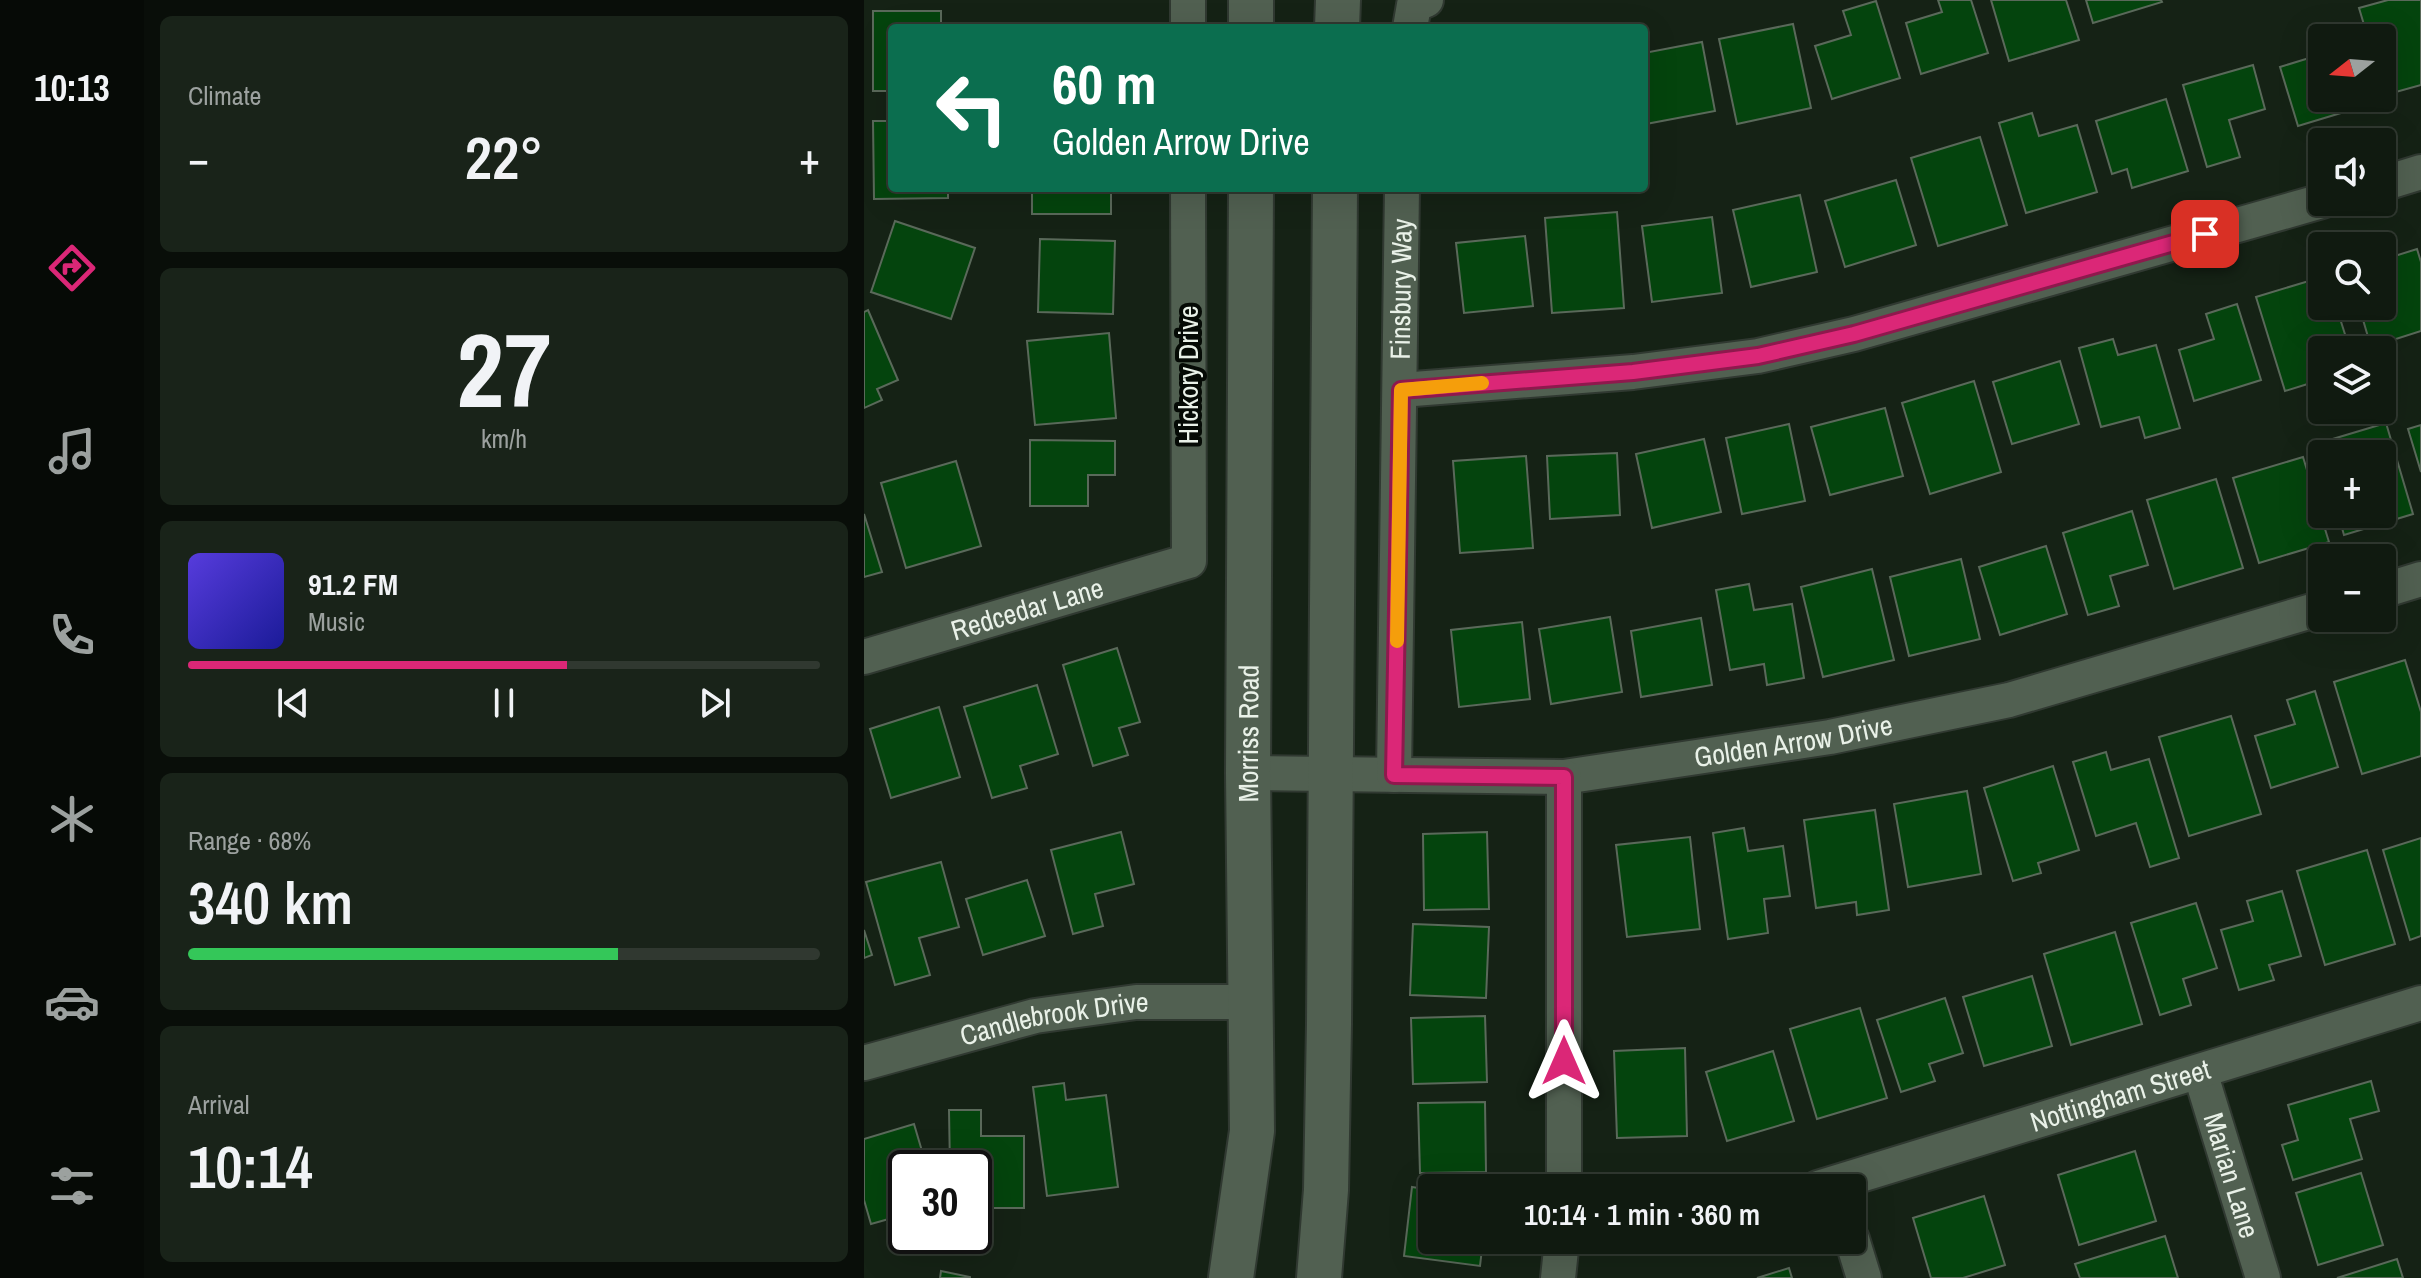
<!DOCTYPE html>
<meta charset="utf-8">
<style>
body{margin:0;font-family:"Archivo Narrow",sans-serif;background:#192319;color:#f1f3f6;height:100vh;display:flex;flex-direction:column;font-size:30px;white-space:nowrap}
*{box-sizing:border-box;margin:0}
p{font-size:26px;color:#9ca19f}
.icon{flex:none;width:44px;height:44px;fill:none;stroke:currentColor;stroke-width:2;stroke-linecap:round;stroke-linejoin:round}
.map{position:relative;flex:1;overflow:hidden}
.sheet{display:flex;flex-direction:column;gap:16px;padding:16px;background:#090e09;width:720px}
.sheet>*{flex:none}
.guide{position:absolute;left:24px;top:24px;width:760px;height:168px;border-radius:8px;box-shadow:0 8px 32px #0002,0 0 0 2px #303830;background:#0b6e4f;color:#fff;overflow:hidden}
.needle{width:52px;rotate:253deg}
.tools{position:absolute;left:1444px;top:24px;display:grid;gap:16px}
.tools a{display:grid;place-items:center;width:88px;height:88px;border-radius:8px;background:#101a10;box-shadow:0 8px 32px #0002,0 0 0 2px #303830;font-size:40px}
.speed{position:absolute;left:24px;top:1150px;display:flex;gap:16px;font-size:40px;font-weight:700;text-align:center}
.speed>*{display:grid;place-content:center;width:104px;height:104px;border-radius:50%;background:#101a10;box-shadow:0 8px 32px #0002,0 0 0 2px #303830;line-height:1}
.speed .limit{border:4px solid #111;border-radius:12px;background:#fff;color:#111}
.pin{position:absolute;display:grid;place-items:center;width:68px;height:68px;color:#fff;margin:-34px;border-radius:16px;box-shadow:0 4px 12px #0006}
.me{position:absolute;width:88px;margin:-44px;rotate:0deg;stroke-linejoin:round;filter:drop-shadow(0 0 6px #0008)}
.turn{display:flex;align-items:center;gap:28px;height:168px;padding:0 32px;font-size:36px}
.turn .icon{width:104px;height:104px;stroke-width:2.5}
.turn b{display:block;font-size:56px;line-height:68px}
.big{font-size:60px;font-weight:600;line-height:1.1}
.sheet .tile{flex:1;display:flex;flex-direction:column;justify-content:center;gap:12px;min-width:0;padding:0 28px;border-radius:12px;background:#192319}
.sheet .dial{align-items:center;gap:0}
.dial b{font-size:104px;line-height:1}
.song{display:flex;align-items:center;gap:24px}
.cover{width:96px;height:96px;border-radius:12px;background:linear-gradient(135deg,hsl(250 70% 55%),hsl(240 70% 35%))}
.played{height:8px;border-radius:4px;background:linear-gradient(90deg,#db2777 60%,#303830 60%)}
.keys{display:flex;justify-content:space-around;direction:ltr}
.heat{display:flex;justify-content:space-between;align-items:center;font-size:44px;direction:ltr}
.charge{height:12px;border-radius:6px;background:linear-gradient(90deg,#34c759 68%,#303830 0)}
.trip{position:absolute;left:554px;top:1174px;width:448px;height:80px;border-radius:8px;background:#101a10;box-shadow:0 8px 32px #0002,0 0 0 2px #303830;font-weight:600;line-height:80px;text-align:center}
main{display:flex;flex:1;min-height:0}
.menu{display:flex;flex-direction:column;width:144px;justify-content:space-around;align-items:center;background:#060a06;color:#9ca19f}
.menu .icon{width:56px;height:56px}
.menu .current{color:#db2777}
.menu b{font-size:36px;color:#f1f3f6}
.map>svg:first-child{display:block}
.building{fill:#04440d;stroke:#5a695a;stroke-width:2}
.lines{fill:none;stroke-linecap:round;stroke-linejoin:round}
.street-casing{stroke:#303931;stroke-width:38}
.secondary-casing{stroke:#303931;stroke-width:48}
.street{stroke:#516051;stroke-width:34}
.secondary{stroke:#516051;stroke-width:44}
.route-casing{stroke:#8e194d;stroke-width:20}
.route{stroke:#db2777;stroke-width:14}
.slow{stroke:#f59e0b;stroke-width:14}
.labels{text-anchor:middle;stroke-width:8;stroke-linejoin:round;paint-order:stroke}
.street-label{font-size:28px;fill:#e9f1e8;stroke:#050a05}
</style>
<main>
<nav class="menu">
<b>10:13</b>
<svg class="icon current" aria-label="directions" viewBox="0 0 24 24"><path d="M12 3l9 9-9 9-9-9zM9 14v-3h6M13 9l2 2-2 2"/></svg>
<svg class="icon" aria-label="music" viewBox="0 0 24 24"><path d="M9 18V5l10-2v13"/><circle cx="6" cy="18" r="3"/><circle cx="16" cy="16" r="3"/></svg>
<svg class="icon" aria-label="phone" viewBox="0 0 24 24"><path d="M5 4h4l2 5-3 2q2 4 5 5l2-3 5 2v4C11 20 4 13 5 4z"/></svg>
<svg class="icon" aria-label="climate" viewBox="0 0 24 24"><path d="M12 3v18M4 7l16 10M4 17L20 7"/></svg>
<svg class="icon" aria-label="car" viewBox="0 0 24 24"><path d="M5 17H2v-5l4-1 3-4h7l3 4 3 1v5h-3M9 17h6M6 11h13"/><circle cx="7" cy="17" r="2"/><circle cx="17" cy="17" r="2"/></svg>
<svg class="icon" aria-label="filters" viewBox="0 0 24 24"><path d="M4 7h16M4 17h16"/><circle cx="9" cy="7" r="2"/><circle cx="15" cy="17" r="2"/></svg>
</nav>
<section class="sheet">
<div class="tile"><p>Climate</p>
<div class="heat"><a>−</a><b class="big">22°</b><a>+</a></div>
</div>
<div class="tile dial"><b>27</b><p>km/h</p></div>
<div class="tile">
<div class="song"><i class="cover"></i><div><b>91.2 FM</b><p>Music</p></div></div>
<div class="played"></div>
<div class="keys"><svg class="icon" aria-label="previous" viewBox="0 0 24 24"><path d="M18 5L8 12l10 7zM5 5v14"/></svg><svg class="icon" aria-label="pause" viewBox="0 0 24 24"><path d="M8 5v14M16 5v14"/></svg><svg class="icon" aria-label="next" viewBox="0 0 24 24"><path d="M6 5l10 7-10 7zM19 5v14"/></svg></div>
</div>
<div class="tile"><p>Range · 68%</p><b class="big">340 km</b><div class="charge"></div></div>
<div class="tile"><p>Arrival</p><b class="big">10:14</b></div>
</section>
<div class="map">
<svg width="1557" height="1278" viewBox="0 0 1557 1278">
<rect width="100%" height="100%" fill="#152215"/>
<g class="building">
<path d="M 1074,0 L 1107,0 L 1124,53 L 1057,74 L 1042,23 L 1078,12 Z"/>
<path d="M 1127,0 L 1202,0 L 1215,40 L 1145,61 Z"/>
<path d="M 1222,0 L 1297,0 L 1298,2 L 1229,23 Z"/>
<path d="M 1524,0 L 1557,0 L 1557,85 L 1521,95 L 1518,85 L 1518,38 L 1504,38 L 1495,8 Z"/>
<path d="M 1012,1 L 1036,78 L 968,99 L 951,46 L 987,35 L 979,11 Z"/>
<path d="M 9,11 L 77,11 L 77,28 L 28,28 L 28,91 L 9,91 Z"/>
<path d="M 929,24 L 947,108 L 873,124 L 855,39 Z"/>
<path d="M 838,42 L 851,111 L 782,124 L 780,53 Z"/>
<path d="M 1458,54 L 1458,98 L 1497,98 L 1500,106 L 1434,126 L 1416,67 Z"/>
<path d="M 1389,65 L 1401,109 L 1365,120 L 1376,157 L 1343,167 L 1319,85 Z"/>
<path d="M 1302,99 L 1324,171 L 1268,188 L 1263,169 L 1248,174 L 1232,121 Z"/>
<path d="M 1168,113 L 1175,136 L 1213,125 L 1233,192 L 1162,213 L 1135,123 Z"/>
<path d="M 9,121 L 28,121 L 28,188 L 84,188 L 84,198 L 10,199 Z"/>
<path d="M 1116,137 L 1143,225 L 1074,246 L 1047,158 Z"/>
<path d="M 1032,180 L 1052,245 L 981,267 L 961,201 Z"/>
<rect x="168" y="188" width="79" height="26"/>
<path d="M 936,195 L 953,272 L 887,287 L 869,210 Z"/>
<path d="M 753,212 L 760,308 L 688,313 L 681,218 Z"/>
<path d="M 848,217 L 858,293 L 788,302 L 778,226 Z"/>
<path d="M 31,221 L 111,248 L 87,319 L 7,292 Z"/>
<path d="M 661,236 L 669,306 L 600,313 L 592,243 Z"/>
<path d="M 176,239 L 251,241 L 249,314 L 174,312 Z"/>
<path d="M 1553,249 L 1557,262 L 1557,331 L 1507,347 L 1495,306 L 1518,306 L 1518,260 Z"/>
<path d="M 1458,277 L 1458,306 L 1472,306 L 1486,350 L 1458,350 L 1458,369 L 1447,372 L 1450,382 L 1421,391 L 1392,297 Z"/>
<path d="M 1373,304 L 1397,380 L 1330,401 L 1315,350 L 1350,339 L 1342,314 Z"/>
<path d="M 4,310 L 34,380 L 13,389 L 18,400 L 0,408 L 0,312 Z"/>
<path d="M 245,333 L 252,418 L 171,425 L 163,341 Z"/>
<path d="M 1249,339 L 1254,355 L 1292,345 L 1316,428 L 1281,438 L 1275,417 L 1237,427 L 1215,348 Z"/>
<path d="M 1196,361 L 1215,424 L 1148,444 L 1129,382 Z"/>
<path d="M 1110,381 L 1137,472 L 1066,494 L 1038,403 Z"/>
<path d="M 1021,408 L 1039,476 L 966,495 L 947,427 Z"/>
<path d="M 1522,423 L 1549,514 L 1480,535 L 1474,514 L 1518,514 L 1518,454 L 1458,454 L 1458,462 L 1452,444 Z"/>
<path d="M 925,424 L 941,501 L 878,514 L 862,438 Z"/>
<path d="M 1557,425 L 1557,472 L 1544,429 Z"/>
<path d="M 840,439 L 857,512 L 788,528 L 772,454 Z"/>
<path d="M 166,440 L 251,441 L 251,475 L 224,475 L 224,506 L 166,506 Z"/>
<path d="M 753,453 L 756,515 L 686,519 L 683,456 Z"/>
<path d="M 662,456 L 669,548 L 596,553 L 589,461 Z"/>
<path d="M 1439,457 L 1465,542 L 1395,563 L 1369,478 Z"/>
<path d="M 92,461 L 117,546 L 42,568 L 17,483 Z"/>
<path d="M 1352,479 L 1379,568 L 1310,589 L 1283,500 Z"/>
<path d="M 1268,511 L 1284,565 L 1246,576 L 1255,606 L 1224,615 L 1199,533 Z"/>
<path d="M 0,514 L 18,572 L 0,577 Z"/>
<path d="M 1182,546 L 1203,614 L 1136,635 L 1115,567 Z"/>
<path d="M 1097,559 L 1116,639 L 1045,656 L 1026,577 Z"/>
<path d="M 1008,569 L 1030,660 L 959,677 L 937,587 Z"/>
<path d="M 885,584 L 890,610 L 928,604 L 940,678 L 903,685 L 900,664 L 866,670 L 852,590 Z"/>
<path d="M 746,617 L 758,692 L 687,704 L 675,629 Z"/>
<path d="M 837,618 L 848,685 L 777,697 L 767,631 Z"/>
<path d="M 658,622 L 666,699 L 595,707 L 587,630 Z"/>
<path d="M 253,648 L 276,722 L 255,728 L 264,755 L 229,766 L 199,665 Z"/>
<path d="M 1541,660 L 1557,712 L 1557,756 L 1498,774 L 1470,682 Z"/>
<path d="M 173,685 L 194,754 L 156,766 L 163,788 L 128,798 L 100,707 Z"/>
<path d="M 1451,691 L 1474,767 L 1407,788 L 1391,736 L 1431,724 L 1423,700 Z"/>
<path d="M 75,707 L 96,777 L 27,798 L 6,729 Z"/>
<path d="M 1367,716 L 1397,814 L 1325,836 L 1295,737 Z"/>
<path d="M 1242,752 L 1247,770 L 1285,759 L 1315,858 L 1286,867 L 1272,823 L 1232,836 L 1209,762 Z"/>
<path d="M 1189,766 L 1215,850 L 1174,863 L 1177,873 L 1149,881 L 1120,788 Z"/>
<path d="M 1103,791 L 1117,874 L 1044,887 L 1030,804 Z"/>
<path d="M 1011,810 L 1025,910 L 993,915 L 992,902 L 952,908 L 940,820 Z"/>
<path d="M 880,828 L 884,851 L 919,846 L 926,896 L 900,899 L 904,933 L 864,939 L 849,833 Z"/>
<path d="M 257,832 L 270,884 L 231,894 L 239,926 L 209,934 L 187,850 Z"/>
<path d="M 623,832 L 625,909 L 560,910 L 559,834 Z"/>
<path d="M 826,837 L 836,929 L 763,937 L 752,845 Z"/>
<path d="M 1557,838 L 1557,936 L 1546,940 L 1519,850 Z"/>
<path d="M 1503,850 L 1531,944 L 1461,965 L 1433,871 Z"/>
<path d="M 77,862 L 95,927 L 55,938 L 66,975 L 31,985 L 2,882 Z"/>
<path d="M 163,880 L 181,936 L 119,955 L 102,899 Z"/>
<path d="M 1418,891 L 1437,956 L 1405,965 L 1410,980 L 1375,990 L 1357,930 L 1389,921 L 1383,901 Z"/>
<path d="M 1332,903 L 1353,968 L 1319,979 L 1327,1005 L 1296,1015 L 1267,923 Z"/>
<path d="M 549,924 L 625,927 L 622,998 L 546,995 Z"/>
<path d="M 0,930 L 8,955 L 0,958 Z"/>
<path d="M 1251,932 L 1278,1024 L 1207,1045 L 1180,954 Z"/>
<path d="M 1168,976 L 1188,1046 L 1120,1066 L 1099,997 Z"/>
<path d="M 1081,998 L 1099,1053 L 1065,1064 L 1071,1081 L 1037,1092 L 1013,1020 Z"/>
<path d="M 996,1008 L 1023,1098 L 953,1119 L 926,1029 Z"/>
<path d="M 621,1016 L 623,1082 L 549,1084 L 547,1018 Z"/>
<path d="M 821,1048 L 823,1136 L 753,1138 L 750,1051 Z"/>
<path d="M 909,1051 L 930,1121 L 863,1141 L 842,1072 Z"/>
<path d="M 1507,1081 L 1515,1111 L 1486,1119 L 1498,1159 L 1429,1180 L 1418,1145 L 1434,1140 L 1424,1105 Z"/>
<path d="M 200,1083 L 202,1100 L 242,1095 L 254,1187 L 183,1196 L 169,1087 Z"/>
<path d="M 621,1102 L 622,1172 L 556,1173 L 554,1103 Z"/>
<path d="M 85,1110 L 117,1110 L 117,1136 L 160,1136 L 160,1208 L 110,1208 L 110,1168 L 86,1168 Z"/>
<path d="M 50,1124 L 63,1168 L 42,1168 L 42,1225 L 39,1215 L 7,1224 L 0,1200 L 0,1139 Z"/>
<path d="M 1271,1151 L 1292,1221 L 1215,1245 L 1194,1175 Z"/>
<path d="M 1497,1173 L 1519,1245 L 1454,1265 L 1432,1193 Z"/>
<path d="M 548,1187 L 568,1190 L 568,1240 L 619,1240 L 616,1266 L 540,1256 Z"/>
<path d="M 1120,1196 L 1141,1265 L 1099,1278 L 1067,1278 L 1049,1218 Z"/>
<path d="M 1301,1236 L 1314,1278 L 1216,1278 L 1211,1264 Z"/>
<path d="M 1533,1259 L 1539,1278 L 1473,1278 Z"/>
<path d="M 925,1268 L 928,1278 L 893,1278 Z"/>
<path d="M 77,1271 L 106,1277 L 106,1278 L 76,1278 Z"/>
</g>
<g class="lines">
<defs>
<g id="street">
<path d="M 324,0 L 324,28"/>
<path d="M 546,28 L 550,5 L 562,0"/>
<path d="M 1518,184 L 1557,172"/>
<path d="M 537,390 L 769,372 L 894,356 L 990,334 L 1458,201"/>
<path d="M 1518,591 L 1557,579"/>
<path id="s1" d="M 0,657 L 325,561 L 324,188"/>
<path id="s2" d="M 384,773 L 700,777 L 966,737 L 1145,700 L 1458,608"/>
<path id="s3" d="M 530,775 L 538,188"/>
<path d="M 700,777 L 700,1188"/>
<path id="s4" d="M 0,1063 L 171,1016 L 272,1002 L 385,1002"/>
<path id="s5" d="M 1336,1072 L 1399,1278"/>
<path id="s6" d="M 954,1188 L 1557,1003"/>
<path d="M 988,1239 L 1000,1278"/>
<path d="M 694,1278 L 698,1240"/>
</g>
<g id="secondary">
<path d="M 387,28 L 387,0"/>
<path d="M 473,28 L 474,0"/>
<path id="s7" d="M 367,1278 L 388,1131 L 384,773 L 387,188"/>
<path d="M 455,1278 L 462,1190 L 465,1024 L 471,188"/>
</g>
</defs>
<use href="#street" class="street-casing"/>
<use href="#secondary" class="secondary-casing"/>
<use href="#street" class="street"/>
<use href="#secondary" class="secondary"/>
</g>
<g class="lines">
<defs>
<path id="route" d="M 700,1061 L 700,777 L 530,775 L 537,390 L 769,372 L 894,356 L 990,334 L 1341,234"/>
</defs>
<use href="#route" class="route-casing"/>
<use href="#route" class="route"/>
<path class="slow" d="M 533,641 L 537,390 L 618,383"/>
</g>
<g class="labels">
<g class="street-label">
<text dy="10" stroke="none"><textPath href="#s3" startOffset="486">Finsbury Way</textPath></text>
<text transform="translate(324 375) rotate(-90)" y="10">Hickory Drive</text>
<text dy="10" stroke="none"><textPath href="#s1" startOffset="170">Redcedar Lane</textPath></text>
<text dy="10" stroke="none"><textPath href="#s7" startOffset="546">Morriss Road</textPath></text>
<text dy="10" stroke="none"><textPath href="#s2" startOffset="548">Golden Arrow Drive</textPath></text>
<text dy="10" stroke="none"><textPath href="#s4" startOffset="196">Candlebrook Drive</textPath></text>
<text dy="10" stroke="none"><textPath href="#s6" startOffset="316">Nottingham Street</textPath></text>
<text dy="10" stroke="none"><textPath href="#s5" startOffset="108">Marian Lane</textPath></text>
</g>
</g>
</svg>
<div class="tools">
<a><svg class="needle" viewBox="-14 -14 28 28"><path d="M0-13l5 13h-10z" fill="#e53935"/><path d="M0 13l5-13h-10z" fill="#9ca19f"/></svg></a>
<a><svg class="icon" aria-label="sound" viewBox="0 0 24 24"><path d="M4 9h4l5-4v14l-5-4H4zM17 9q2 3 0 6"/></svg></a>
<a><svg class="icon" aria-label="search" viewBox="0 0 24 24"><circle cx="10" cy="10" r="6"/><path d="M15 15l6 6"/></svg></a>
<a><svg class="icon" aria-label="layers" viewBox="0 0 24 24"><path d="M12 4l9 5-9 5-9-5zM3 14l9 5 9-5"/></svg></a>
<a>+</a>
<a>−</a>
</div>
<div class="speed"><div class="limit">30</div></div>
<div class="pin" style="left:1341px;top:234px;background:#d93025"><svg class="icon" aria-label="arrive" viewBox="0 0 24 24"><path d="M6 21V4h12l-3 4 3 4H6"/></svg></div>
<svg class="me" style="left:700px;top:1061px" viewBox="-20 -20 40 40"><path d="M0-17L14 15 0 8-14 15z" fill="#db2777" stroke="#fff" stroke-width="4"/></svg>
<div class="trip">10:14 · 1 min · 360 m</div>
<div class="guide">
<div class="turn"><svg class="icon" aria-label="left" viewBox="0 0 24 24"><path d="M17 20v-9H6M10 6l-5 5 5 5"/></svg><div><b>60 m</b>Golden Arrow Drive</div></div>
</div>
</div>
</main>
